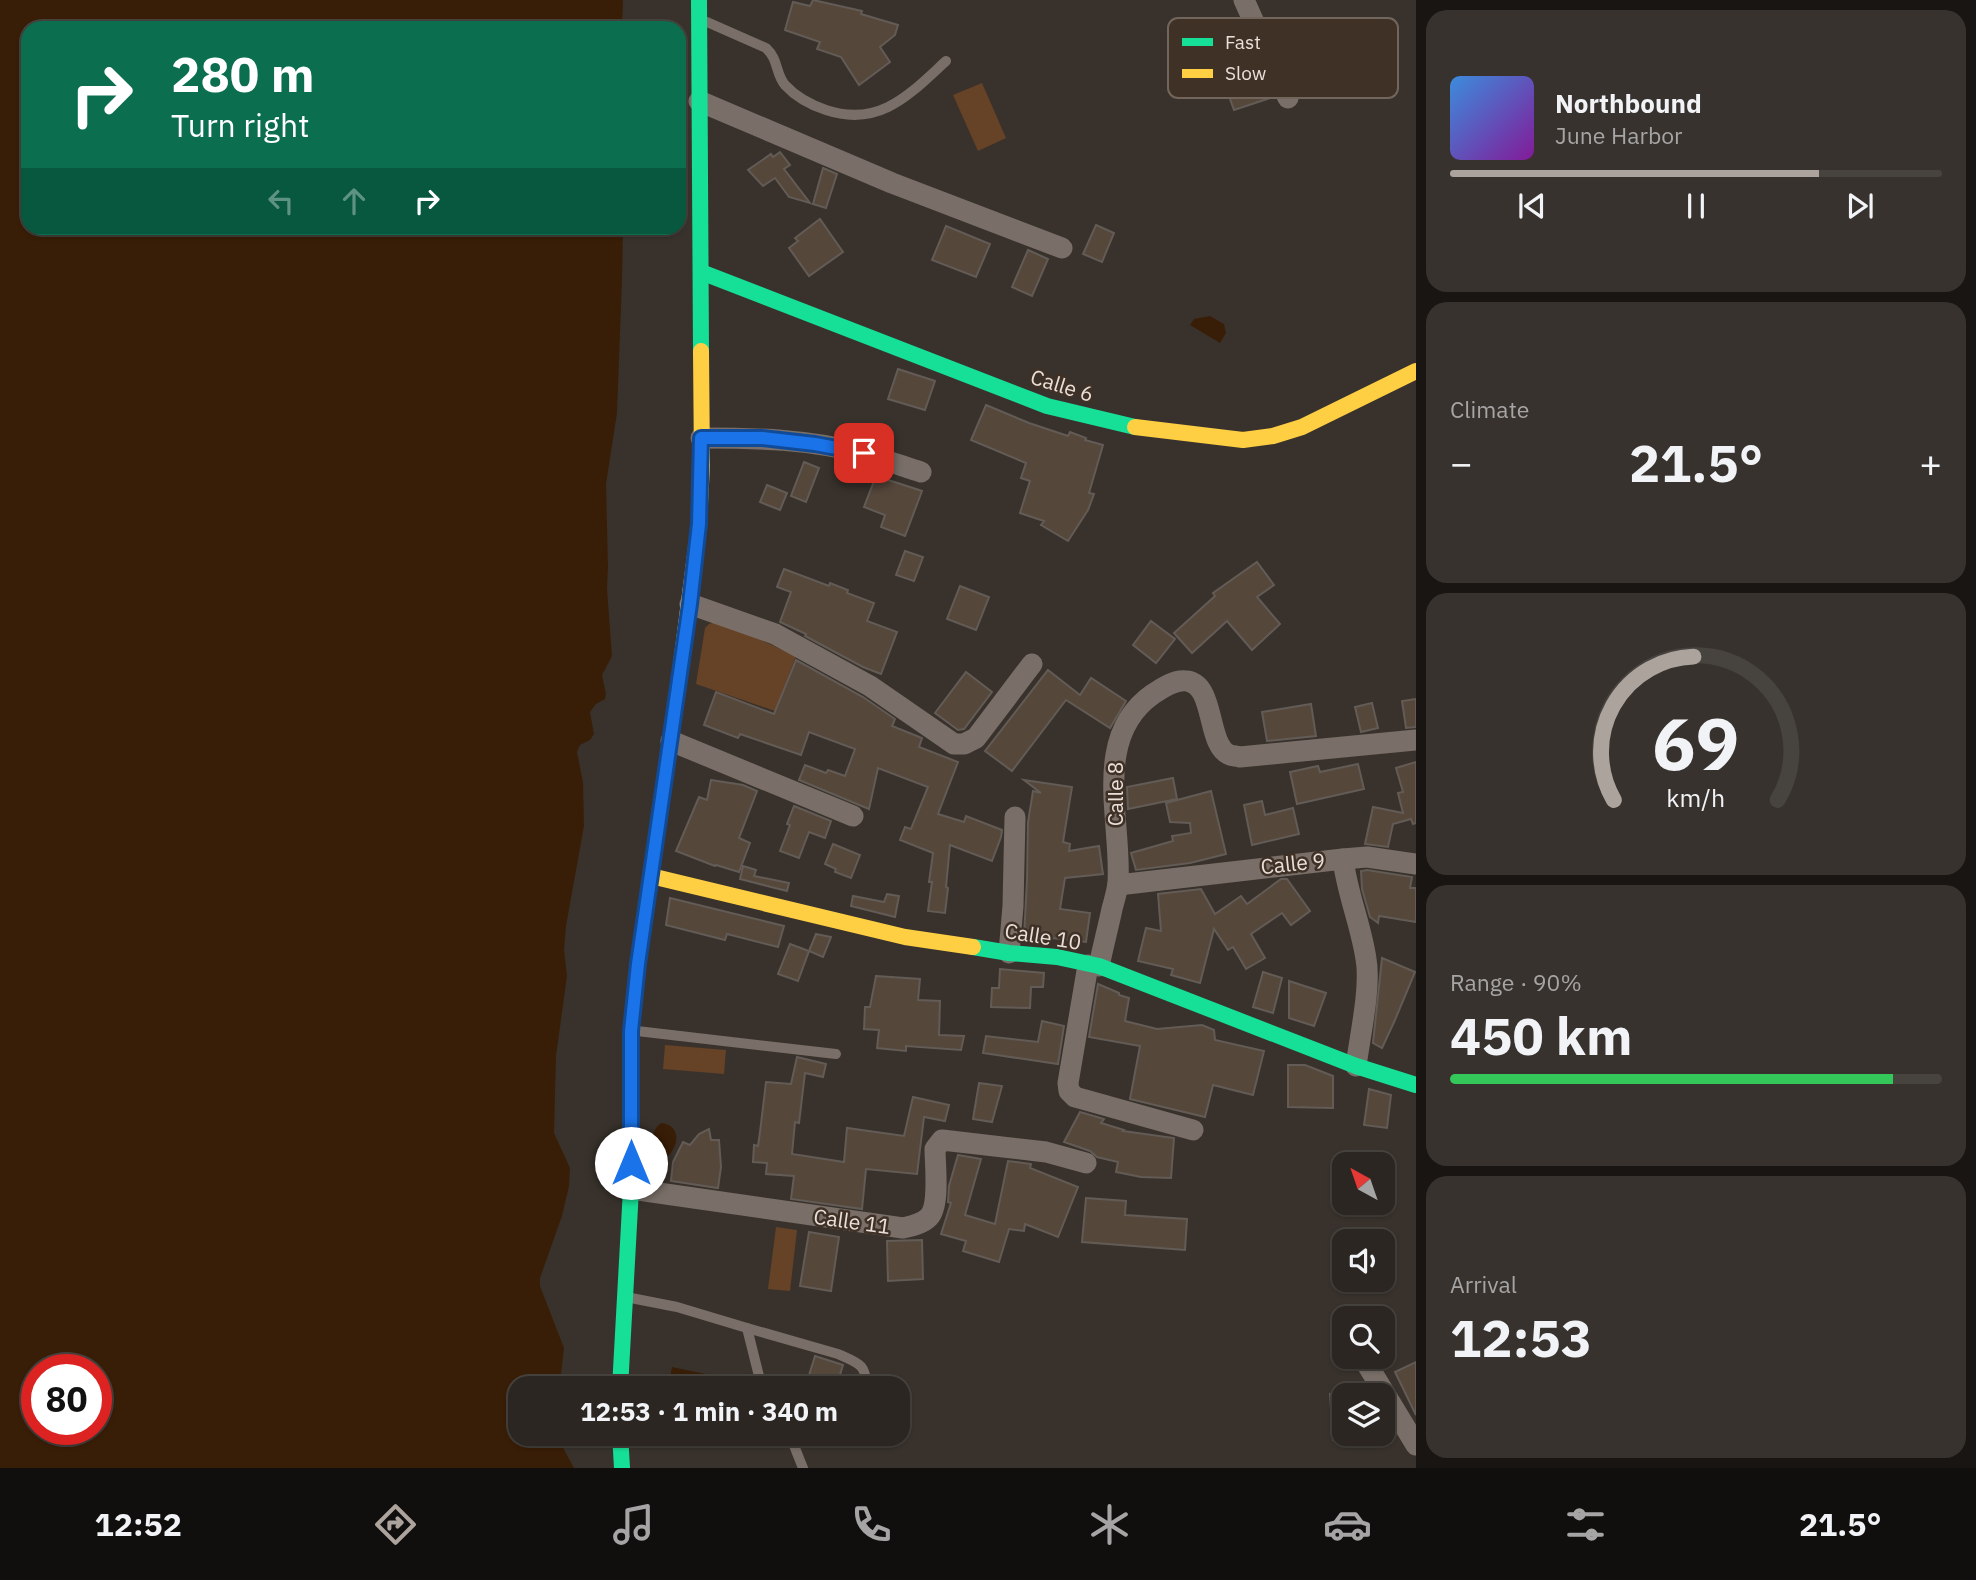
<!DOCTYPE html>
<meta charset="utf-8">
<style>
body{margin:0;font-family:"IBM Plex Sans",sans-serif;background:#37322e;color:#f1f3f6;height:100vh;display:flex;flex-direction:column;font-size:26px;white-space:nowrap}
*{box-sizing:border-box;margin:0}
p{font-size:23px;color:#a6a5a5}
.icon{flex:none;width:38px;height:38px;fill:none;stroke:currentColor;stroke-width:2;stroke-linecap:round;stroke-linejoin:round}
.map{position:relative;flex:1;overflow:hidden}
.drawer{display:flex;flex-direction:column;gap:10px;padding:10px;background:#181512;width:560px}
.drawer>*{flex:none}
.hud{position:absolute;left:21px;top:21px;width:665px;height:214px;border-radius:21px;box-shadow:0 2px 5px #0004,0 0 0 2px #47433f;background:#0b6e4f;color:#fff;overflow:hidden}
.needle{width:46px;rotate:320deg}
.buttons{position:absolute;left:1332px;top:1152px;display:grid;gap:14px}
.buttons a{display:grid;place-items:center;width:63px;height:63px;border-radius:14px;background:#2b2621;box-shadow:0 2px 5px #0004,0 0 0 2px #47433f;font-size:35px}
.speed{position:absolute;left:21px;top:1354px;display:flex;gap:14px;font-size:35px;font-weight:700;text-align:center}
.speed>*{display:grid;place-content:center;width:91px;height:91px;border-radius:50%;background:#2b2621;box-shadow:0 2px 5px #0004,0 0 0 2px #47433f;line-height:1}
.speed .limit{border:10px solid #d22;background:#fff;color:#111}
.pin{position:absolute;display:grid;place-items:center;width:60px;height:60px;color:#fff;margin:-30px;border-radius:14px;box-shadow:0 4px 10px #0006}
.me{position:absolute;width:77px;margin:-38px;rotate:0deg;stroke-linejoin:round;filter:drop-shadow(0 0 5px #0008)}
.turn{display:flex;align-items:center;gap:24px;height:147px;padding:0 35px;font-size:32px}
.turn .icon{width:91px;height:91px;stroke-width:2.5}
.turn b{display:block;font-size:49px;line-height:60px}
.lanes{display:flex;align-items:center;height:66px;padding:0 35px;background:#0003;justify-content:center;gap:35px;direction:ltr}
.lanes .off{opacity:.35}
.big{font-size:52px;font-weight:700;line-height:1.1}
.drawer .widget{flex:1;display:flex;flex-direction:column;justify-content:center;gap:10px;min-width:0;padding:0 24px;border-radius:21px;background:#37322e}
.drawer .dial{align-items:center;gap:0}
.dial svg{height:182px;overflow:visible;fill:none;stroke:#47433f;stroke-width:7;stroke-linecap:round;text-anchor:middle}
.dial text{fill:#f1f3f6;stroke:none}
.song{display:flex;align-items:center;gap:21px}
.cover{width:84px;height:84px;border-radius:10px;background:linear-gradient(135deg,hsl(210 70% 55%),hsl(290 70% 35%))}
.played{height:7px;border-radius:4px;background:linear-gradient(90deg,#aca39d 75%,#47433f 75%)}
.keys{display:flex;justify-content:space-around;direction:ltr}
.heat{display:flex;justify-content:space-between;align-items:center;font-size:38px;direction:ltr}
.charge{height:10px;border-radius:5px;background:linear-gradient(90deg,#34c759 90%,#47433f 0)}
.trip{position:absolute;left:508px;top:1376px;width:402px;height:70px;border-radius:21px;background:#2b2621;box-shadow:0 2px 5px #0004,0 0 0 2px #47433f;font-weight:700;line-height:70px;text-align:center}
.menu{display:flex;height:112px;justify-content:space-around;align-items:center;background:#110f0d;color:#a6a5a5}
.menu .icon{width:49px;height:49px}
.menu .active{color:#aca39d}
.menu b{font-size:32px;color:#f1f3f6}
main{display:flex;flex:1;min-height:0}
.map>svg:first-child{display:block}
.green{fill:#664226}
.water{fill:#391e07;fill-rule:evenodd}
.building{fill:#56473b;stroke:#625b56;stroke-width:2}
.lines{fill:none;stroke-linecap:round;stroke-linejoin:round}
.lane{stroke:#796f68;stroke-width:10}
.street{stroke:#796f68;stroke-width:21}
.fast{stroke:#16e098;stroke-width:16}
.slow{stroke:#ffcf43;stroke-width:16}
.route-casing{stroke:#114b97;stroke-width:18}
.route{stroke:#1a73e8;stroke-width:12}
.labels{text-anchor:middle;stroke-width:5;stroke-linejoin:round;paint-order:stroke}
.street-label{font-size:21px;fill:#eae0da;stroke:#3f3126}
.key{fill:#3f3126;stroke:#72665c;stroke-width:2}
.key-label{font-size:19px;fill:#eae0da}
</style>
<main>
<div class="map">
<svg width="1416" height="1468" viewBox="0 0 1416 1468">
<rect width="100%" height="100%" fill="#39322c"/>
<g class="green">
<path d="M 982,83 L 1006,138 L 978,151 L 953,95 Z"/>
<path d="M 715,622 L 722,622 L 796,656 L 775,711 L 696,684 L 705,628 L 709,624 Z"/>
<path d="M 665,1045 L 726,1050 L 724,1074 L 663,1069 Z"/>
<path d="M 776,1227 L 797,1230 L 790,1291 L 768,1289 Z"/>
</g>
<g class="water">
<path d="M 0,0 L 623,0 L 622,28 L 28,28 L 28,228 L 623,228 L 622,281 L 617,413 L 606,484 L 608,567 L 607,589 L 612,656 L 602,675 L 606,694 L 605,699 L 596,704 L 590,712 L 594,734 L 590,740 L 580,745 L 577,752 L 583,782 L 584,826 L 566,926 L 564,950 L 567,976 L 556,1056 L 554,1133 L 570,1168 L 569,1186 L 562,1216 L 540,1278 L 540,1286 L 564,1348 L 561,1374 L 561,1388 L 520,1388 L 520,1433 L 555,1433 L 574,1468 L 0,1468 ZM 96,1370 L 96,1430 L 37,1430 L 37,1370 Z"/>
<path d="M 1210,316 L 1224,324 L 1226,333 L 1220,343 L 1190,325 L 1194,319 Z"/>
<path d="M 661,1123 C 683,1125 679,1150 664,1159 C 651,1150 648,1133 661,1123 Z"/>
<path d="M 672,1367 L 735,1380 L 733,1388 L 668,1388 Z"/>
</g>
<g class="building">
<path d="M 813,0 L 862,11 L 861,14 L 898,25 L 895,35 L 880,47 L 890,62 L 859,85 L 841,57 L 817,49 L 820,42 L 785,30 L 793,2 L 810,6 Z"/>
<path d="M 1261,69 L 1273,97 L 1234,110 L 1224,82 Z"/>
<path d="M 780,152 L 790,165 L 784,169 L 810,203 L 789,197 L 775,178 L 763,186 L 748,170 L 771,154 L 773,157 Z"/>
<path d="M 823,168 L 837,174 L 826,208 L 813,204 Z"/>
<path d="M 820,219 L 843,252 L 809,276 L 789,248 L 798,241 L 795,238 Z"/>
<path d="M 1096,225 L 1114,233 L 1102,262 L 1083,254 Z"/>
<path d="M 946,226 L 990,244 L 976,277 L 932,260 Z"/>
<path d="M 1028,250 L 1048,259 L 1032,296 L 1012,287 Z"/>
<path d="M 898,369 L 935,381 L 925,410 L 888,399 Z"/>
<path d="M 986,405 L 1029,423 L 1068,436 L 1070,432 L 1086,438 L 1085,440 L 1103,445 L 1089,493 L 1094,494 L 1088,510 L 1068,541 L 1041,525 L 1044,521 L 1020,513 L 1030,481 L 1021,478 L 1026,463 L 971,440 Z"/>
<path d="M 804,462 L 819,468 L 806,502 L 791,496 Z"/>
<path d="M 876,476 L 922,491 L 905,536 L 881,527 L 885,515 L 864,507 Z"/>
<path d="M 767,485 L 787,493 L 780,510 L 760,502 Z"/>
<path d="M 905,551 L 923,557 L 914,581 L 896,575 Z"/>
<path d="M 1257,562 L 1274,585 L 1257,597 L 1280,624 L 1252,650 L 1227,621 L 1192,653 L 1174,633 L 1215,596 L 1213,593 Z"/>
<path d="M 784,569 L 829,586 L 830,583 L 848,590 L 847,593 L 874,603 L 867,621 L 897,632 L 881,674 L 863,667 L 805,636 L 806,634 L 780,622 L 791,592 L 777,587 Z"/>
<path d="M 960,586 L 989,597 L 976,630 L 947,619 Z"/>
<path d="M 1151,621 L 1175,639 L 1156,663 L 1133,645 Z"/>
<path d="M 796,660 L 863,697 L 895,719 L 892,726 L 922,738 L 919,747 L 958,762 L 938,814 L 964,822 L 966,816 L 1002,830 L 1001,837 L 992,861 L 950,845 L 946,887 L 948,888 L 945,913 L 928,911 L 932,882 L 929,882 L 933,853 L 900,840 L 905,827 L 911,829 L 928,787 L 878,768 L 869,809 L 799,780 L 805,765 L 826,773 L 828,770 L 845,776 L 855,749 L 809,732 L 801,755 L 740,734 L 738,738 L 704,725 L 716,692 L 774,714 Z"/>
<path d="M 1048,670 L 1080,695 L 1091,678 L 1126,701 L 1110,728 L 1066,700 L 1012,771 L 985,751 Z"/>
<path d="M 966,672 L 992,692 L 964,729 L 958,730 L 935,713 Z"/>
<path d="M 1416,699 L 1416,727 L 1406,728 L 1402,701 Z"/>
<path d="M 1372,703 L 1378,728 L 1361,732 L 1355,707 Z"/>
<path d="M 1311,704 L 1316,736 L 1267,741 L 1262,712 Z"/>
<path d="M 1416,762 L 1416,823 L 1413,824 L 1411,819 L 1393,824 L 1388,847 L 1365,844 L 1373,807 L 1403,813 L 1398,793 L 1403,792 L 1396,768 Z"/>
<path d="M 1358,764 L 1364,789 L 1297,804 L 1290,772 L 1318,766 L 1320,772 Z"/>
<path d="M 1173,778 L 1177,799 L 1128,809 L 1127,787 Z"/>
<path d="M 711,780 L 743,785 L 757,791 L 739,838 L 750,843 L 739,872 L 716,865 L 715,866 L 676,851 L 699,797 L 707,800 Z"/>
<path d="M 1024,780 L 1072,787 L 1063,842 L 1070,844 L 1069,851 L 1099,846 L 1103,874 L 1065,878 L 1060,909 L 1090,913 L 1086,942 L 1052,938 L 1052,939 L 1024,937 L 1027,880 L 1028,822 L 1033,791 L 1041,793 Z"/>
<path d="M 1211,791 L 1226,854 L 1190,863 L 1136,870 L 1131,853 L 1173,841 L 1172,836 L 1191,833 L 1190,823 L 1170,822 L 1166,803 Z"/>
<path d="M 1262,801 L 1265,815 L 1293,808 L 1299,834 L 1252,845 L 1244,805 Z"/>
<path d="M 794,806 L 831,821 L 825,838 L 809,832 L 799,858 L 780,851 L 790,825 L 787,824 Z"/>
<path d="M 833,844 L 860,855 L 851,878 L 835,872 L 836,869 L 825,864 Z"/>
<path d="M 743,866 L 756,870 L 754,876 L 789,883 L 787,891 L 740,879 Z"/>
<path d="M 1367,870 L 1412,877 L 1410,888 L 1416,888 L 1416,922 L 1379,916 L 1378,923 L 1370,917 L 1362,889 L 1361,871 Z"/>
<path d="M 1281,879 L 1287,879 L 1310,911 L 1291,925 L 1282,913 L 1251,934 L 1265,958 L 1246,969 L 1233,947 L 1228,950 L 1214,929 L 1200,983 L 1171,975 L 1173,969 L 1138,961 L 1146,928 L 1161,931 L 1158,894 L 1201,889 L 1215,914 L 1241,896 L 1247,904 Z"/>
<path d="M 887,894 L 899,896 L 895,917 L 851,906 L 853,896 L 884,902 Z"/>
<path d="M 670,898 L 784,926 L 778,947 L 727,934 L 725,940 L 666,925 Z"/>
<path d="M 816,934 L 831,937 L 823,957 L 809,951 Z"/>
<path d="M 790,944 L 809,951 L 798,981 L 778,974 Z"/>
<path d="M 1382,958 L 1415,972 L 1395,1020 L 1382,1048 L 1373,1043 Z"/>
<path d="M 1000,969 L 1044,973 L 1043,987 L 1031,987 L 1030,1008 L 991,1007 L 992,988 L 999,988 Z"/>
<path d="M 1263,972 L 1282,978 L 1273,1013 L 1253,1007 Z"/>
<path d="M 876,976 L 920,979 L 918,1000 L 940,1001 L 939,1035 L 964,1036 L 961,1050 L 906,1046 L 906,1051 L 877,1048 L 879,1030 L 864,1029 L 865,1007 L 870,1007 Z"/>
<path d="M 1289,981 L 1326,993 L 1314,1026 L 1289,1018 Z"/>
<path d="M 1098,984 L 1119,993 L 1119,995 L 1129,998 L 1125,1021 L 1157,1029 L 1202,1025 L 1214,1030 L 1215,1040 L 1264,1051 L 1253,1095 L 1213,1085 L 1205,1117 L 1130,1099 L 1140,1046 L 1089,1037 Z"/>
<path d="M 1042,1021 L 1064,1026 L 1058,1064 L 983,1053 L 986,1036 L 1038,1042 Z"/>
<path d="M 797,1057 L 826,1064 L 823,1077 L 805,1073 L 799,1123 L 795,1122 L 792,1154 L 844,1162 L 847,1128 L 904,1136 L 913,1097 L 949,1105 L 945,1121 L 924,1117 L 917,1174 L 866,1169 L 862,1209 L 791,1199 L 794,1176 L 766,1174 L 767,1163 L 753,1162 L 754,1145 L 758,1146 L 760,1132 L 766,1082 L 791,1084 Z"/>
<path d="M 1288,1065 L 1305,1065 L 1333,1076 L 1333,1108 L 1288,1107 Z"/>
<path d="M 979,1083 L 1002,1086 L 992,1122 L 973,1119 Z"/>
<path d="M 1369,1089 L 1391,1095 L 1387,1128 L 1364,1125 Z"/>
<path d="M 1080,1112 L 1104,1119 L 1101,1123 L 1124,1130 L 1123,1131 L 1174,1138 L 1171,1178 L 1141,1177 L 1116,1172 L 1118,1162 L 1097,1157 L 1090,1151 L 1064,1142 Z"/>
<path d="M 709,1129 L 711,1140 L 719,1140 L 721,1167 L 718,1188 L 671,1181 L 673,1162 L 683,1142 L 690,1145 L 699,1134 Z"/>
<path d="M 958,1155 L 981,1159 L 965,1215 L 995,1224 L 1008,1161 L 1031,1164 L 1030,1168 L 1078,1187 L 1058,1237 L 1025,1224 L 1024,1231 L 1009,1229 L 999,1262 L 963,1251 L 966,1241 L 941,1234 L 951,1203 L 948,1202 L 949,1186 Z"/>
<path d="M 1086,1198 L 1126,1201 L 1125,1215 L 1187,1219 L 1185,1250 L 1082,1242 Z"/>
<path d="M 809,1232 L 839,1237 L 831,1291 L 800,1286 Z"/>
<path d="M 922,1240 L 923,1279 L 888,1281 L 887,1241 Z"/>
<path d="M 815,1356 L 843,1365 L 836,1388 L 805,1388 Z"/>
<path d="M 1416,1362 L 1416,1415 L 1395,1372 Z"/>
<path d="M 1344,1393 L 1344,1440 L 1333,1440 L 1330,1394 Z"/>
</g>
<g class="lines">
<g class="lane">
<path d="M 707,22 L 766,48 C 779,60 775,73 785,85 C 796,97 811,105 826,110 C 880,128 910,94 946,61"/>
<path d="M 637,1031 L 836,1054"/>
<path d="M 631,1298 L 677,1307 L 747,1328 L 762,1388"/>
<path d="M 747,1328 L 838,1354 C 858,1363 867,1364 866,1388"/>
<path d="M 789,1433 L 803,1468"/>
</g>
<g class="street">
<path d="M 1244,0 L 1288,98"/>
<path d="M 699,101 L 892,183 L 1062,248"/>
<path d="M 701,438 C 756,438 811,439 864,454 C 883,459 902,466 921,472"/>
<path d="M 690,604 L 775,634 L 870,686 L 954,744 L 964,744 L 976,738 L 1032,664"/>
<path d="M 671,741 L 853,816"/>
<path d="M 1343,859 L 1367,857 L 1416,864"/>
<path d="M 1118,885 L 1343,859 C 1347,893 1361,925 1366,959 C 1371,987 1360,1036 1356,1066"/>
<path d="M 1009,953 L 1013,906 L 1015,817"/>
<path d="M 1088,965 L 1068,1083 L 1069,1091 L 1075,1097 L 1193,1130"/>
<path d="M 1099,966 C 1103,947 1108,928 1112,909 C 1114,901 1117,892 1118,883 C 1122,821 1091,737 1153,694 C 1162,688 1175,679 1187,681 C 1216,685 1206,746 1230,755 C 1233,756 1237,756 1240,757 L 1416,740"/>
<path d="M 631,1189 L 903,1228 C 912,1226 922,1224 929,1217 C 940,1205 935,1165 935,1149 L 942,1140 L 1046,1152 L 1086,1163"/>
<path d="M 1362,1356 L 1416,1445"/>
</g>
<g class="fast">
<path d="M 699,0 L 701,351"/>
<path d="M 701,272 L 1047,406 L 1135,427"/>
<path d="M 973,947 L 1009,953 L 1057,957 L 1099,966 L 1356,1066 L 1416,1085"/>
<path d="M 620,1388 L 631,1189 L 631,1031 L 638,964 L 677,695"/>
<path d="M 620,1433 L 622,1468"/>
</g>
<g class="slow">
<path d="M 1135,427 L 1243,440 L 1273,436 L 1302,427 L 1416,371"/>
<path d="M 677,695 L 699,524 L 702,465 L 701,351"/>
<path d="M 651,876 L 905,937 L 973,947"/>
</g>
</g>
<g class="lines">
<defs>
<path id="route" d="M 631,1163 L 631,1031 L 638,964 L 690,604 L 699,524 L 701,438 L 762,438 L 815,444 L 864,453"/>
</defs>
<use href="#route" class="route-casing"/>
<use href="#route" class="route"/>
</g>
<g class="labels">
<g class="street-label">
<text transform="translate(1062 386) rotate(17)" y="7">Calle 6</text>
<text transform="translate(1116 794) rotate(-90)" y="7">Calle 8</text>
<text transform="translate(1293 864) rotate(-6)" y="7">Calle 9</text>
<text transform="translate(1043 937) rotate(9)" y="7">Calle 10</text>
<text transform="translate(852 1222) rotate(8)" y="7">Calle 11</text>
</g>
</g>
<rect x="1168" y="18" width="230" height="80" rx="10" class="key"/>
<rect x="1182" y="38" width="31" height="8" fill="#16e098"/>
<rect x="1182" y="69" width="31" height="9" fill="#ffcf43"/>
<g class="key-label">
<text x="1225" y="49">Fast</text>
<text x="1225" y="80">Slow</text>
</g>
</svg>
<div class="buttons">
<a><svg class="needle" viewBox="-14 -14 28 28"><path d="M0-13l5 13h-10z" fill="#e53935"/><path d="M0 13l5-13h-10z" fill="#a6a5a5"/></svg></a>
<a><svg class="icon" aria-label="sound" viewBox="0 0 24 24"><path d="M4 9h4l5-4v14l-5-4H4zM17 9q2 3 0 6"/></svg></a>
<a><svg class="icon" aria-label="search" viewBox="0 0 24 24"><circle cx="10" cy="10" r="6"/><path d="M15 15l6 6"/></svg></a>
<a><svg class="icon" aria-label="layers" viewBox="0 0 24 24"><path d="M12 4l9 5-9 5-9-5zM3 14l9 5 9-5"/></svg></a>
</div>
<div class="speed"><div class="limit">80</div></div>
<div class="pin" style="left:864px;top:453px;background:#d93025"><svg class="icon" aria-label="arrive" viewBox="0 0 24 24"><path d="M6 21V4h12l-3 4 3 4H6"/></svg></div>
<svg class="me" style="left:631px;top:1163px" viewBox="-20 -20 40 40"><circle r="19" fill="#fff"/><path d="M0-13L10 11 0 6-10 11z" fill="#1a73e8"/></svg>
<div class="trip">12:53 · 1 min · 340 m</div>
<div class="hud">
<div class="turn"><svg class="icon" aria-label="right" viewBox="0 0 24 24"><path d="M7 20v-9h11M14 6l5 5-5 5"/></svg><div><b>280 m</b>Turn right</div></div>
<div class="lanes"><svg class="icon off" aria-label="left" viewBox="0 0 24 24"><path d="M17 20v-9H6M10 6l-5 5 5 5"/></svg><svg class="icon off" aria-label="ahead" viewBox="0 0 24 24"><path d="M12 20V5M6 11l6-6 6 6"/></svg><svg class="icon" aria-label="right" viewBox="0 0 24 24"><path d="M7 20v-9h11M14 6l5 5-5 5"/></svg></div>
</div>
</div>
<section class="drawer">
<div class="widget">
<div class="song"><i class="cover"></i><div><b>Northbound</b><p>June Harbor</p></div></div>
<div class="played"></div>
<div class="keys"><svg class="icon" aria-label="previous" viewBox="0 0 24 24"><path d="M18 5L8 12l10 7zM5 5v14"/></svg><svg class="icon" aria-label="pause" viewBox="0 0 24 24"><path d="M8 5v14M16 5v14"/></svg><svg class="icon" aria-label="next" viewBox="0 0 24 24"><path d="M6 5l10 7-10 7zM19 5v14"/></svg></div>
</div>
<div class="widget"><p>Climate</p>
<div class="heat"><a>−</a><b class="big">21.5°</b><a>+</a></div>
</div>
<div class="widget dial"><svg viewBox="0 0 100 80">
<path d="M14 69A42 42 0 1 1 86 69"/>
<path d="M14 69A42 42 0 0 1 49 6" stroke="#aca39d"/>
<text x="50" y="56" font-size="32" font-weight="700">69</text>
<text x="50" y="72" font-size="11">km/h</text>
</svg></div>
<div class="widget"><p>Range · 90%</p><b class="big">450 km</b><div class="charge"></div></div>
<div class="widget"><p>Arrival</p><b class="big">12:53</b></div>
</section>
</main>
<nav class="menu">
<b>12:52</b>
<svg class="icon active" aria-label="directions" viewBox="0 0 24 24"><path d="M12 3l9 9-9 9-9-9zM9 14v-3h6M13 9l2 2-2 2"/></svg>
<svg class="icon" aria-label="music" viewBox="0 0 24 24"><path d="M9 18V5l10-2v13"/><circle cx="6" cy="18" r="3"/><circle cx="16" cy="16" r="3"/></svg>
<svg class="icon" aria-label="phone" viewBox="0 0 24 24"><path d="M5 4h4l2 5-3 2q2 4 5 5l2-3 5 2v4C11 20 4 13 5 4z"/></svg>
<svg class="icon" aria-label="climate" viewBox="0 0 24 24"><path d="M12 3v18M4 7l16 10M4 17L20 7"/></svg>
<svg class="icon" aria-label="car" viewBox="0 0 24 24"><path d="M5 17H2v-5l4-1 3-4h7l3 4 3 1v5h-3M9 17h6M6 11h13"/><circle cx="7" cy="17" r="2"/><circle cx="17" cy="17" r="2"/></svg>
<svg class="icon" aria-label="filters" viewBox="0 0 24 24"><path d="M4 7h16M4 17h16"/><circle cx="9" cy="7" r="2"/><circle cx="15" cy="17" r="2"/></svg>
<b>21.5°</b>
</nav>
